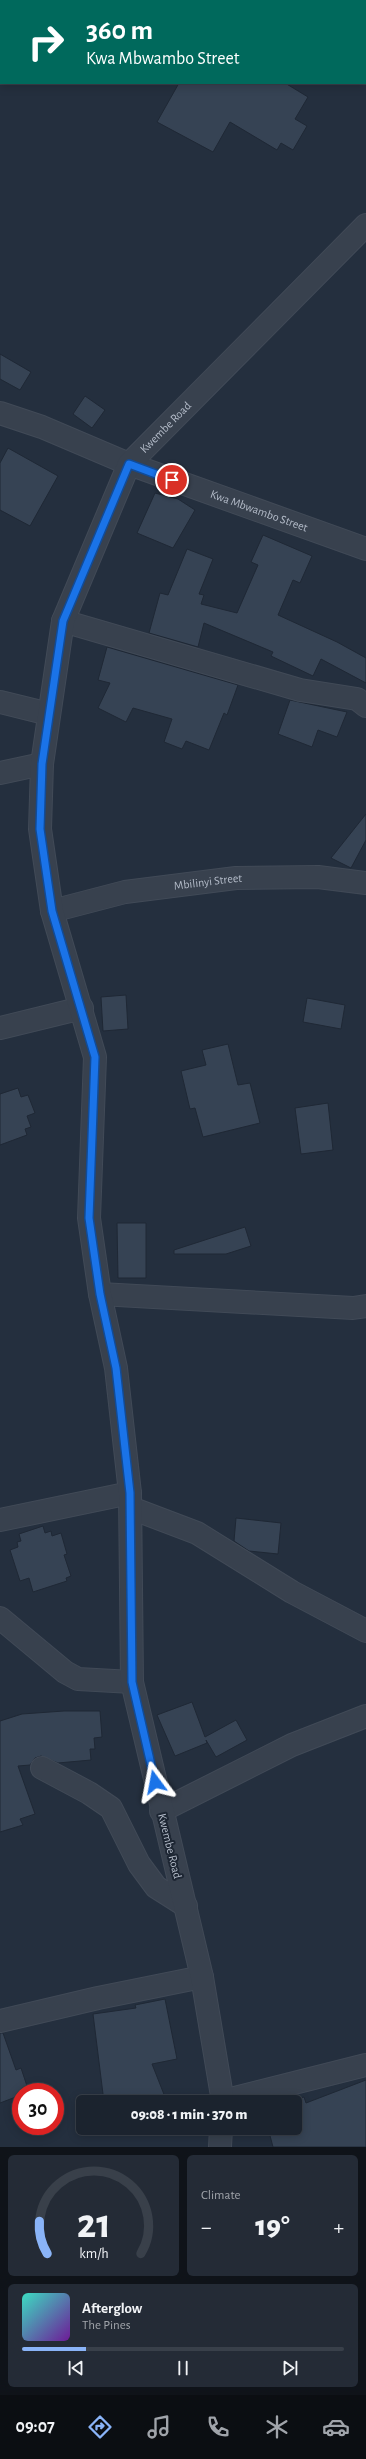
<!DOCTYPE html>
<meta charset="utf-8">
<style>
body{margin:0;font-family:"Alegreya Sans",sans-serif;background:#242b36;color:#f1f3f6;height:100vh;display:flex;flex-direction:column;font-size:15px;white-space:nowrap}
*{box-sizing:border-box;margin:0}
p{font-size:13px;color:#a0a4aa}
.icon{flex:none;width:22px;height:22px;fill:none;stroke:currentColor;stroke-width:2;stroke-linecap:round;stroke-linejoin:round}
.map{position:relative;height:2147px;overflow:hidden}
.drawer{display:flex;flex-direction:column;gap:8px;padding:8px;background:#0f1319;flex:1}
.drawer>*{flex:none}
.banner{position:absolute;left:0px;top:0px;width:366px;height:84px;box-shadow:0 2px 10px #0003,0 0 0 1px #39404a;background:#00695c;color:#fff;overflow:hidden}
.speed{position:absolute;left:12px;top:2083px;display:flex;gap:8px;font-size:20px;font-weight:700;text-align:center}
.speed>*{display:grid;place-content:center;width:52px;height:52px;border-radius:50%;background:#1b232e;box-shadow:0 2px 10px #0003,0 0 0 1px #39404a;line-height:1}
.speed .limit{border:6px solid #d22;background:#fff;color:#111}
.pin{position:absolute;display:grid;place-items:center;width:34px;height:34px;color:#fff;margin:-17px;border:2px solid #fff;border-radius:50%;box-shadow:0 1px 4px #0007}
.me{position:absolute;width:44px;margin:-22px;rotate:347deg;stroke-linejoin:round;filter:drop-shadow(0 0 3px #0008)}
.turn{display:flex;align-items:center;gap:14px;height:84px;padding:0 20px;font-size:18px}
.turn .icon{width:52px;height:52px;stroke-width:2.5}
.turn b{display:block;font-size:28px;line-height:34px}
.big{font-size:30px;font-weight:800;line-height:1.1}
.drawer .card{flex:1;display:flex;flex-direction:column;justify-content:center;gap:6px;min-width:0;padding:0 14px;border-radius:6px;background:#242b36}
.drawer .dial{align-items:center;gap:0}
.dial svg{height:104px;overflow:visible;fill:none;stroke:#39404a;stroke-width:7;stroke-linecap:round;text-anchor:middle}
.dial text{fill:#f1f3f6;stroke:none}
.song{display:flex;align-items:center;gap:12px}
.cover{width:48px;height:48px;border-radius:6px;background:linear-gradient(135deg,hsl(170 70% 55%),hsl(280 70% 35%))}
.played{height:4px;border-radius:2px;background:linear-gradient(90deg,#8ab4f8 20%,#39404a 20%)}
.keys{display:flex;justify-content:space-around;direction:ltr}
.heat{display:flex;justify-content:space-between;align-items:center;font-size:22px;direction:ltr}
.drawer .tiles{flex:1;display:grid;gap:8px;grid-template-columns:1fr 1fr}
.card:last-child{grid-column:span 2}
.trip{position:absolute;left:76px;top:2095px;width:226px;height:40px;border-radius:6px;background:#1b232e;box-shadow:0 2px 10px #0003,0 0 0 1px #39404a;font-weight:800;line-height:40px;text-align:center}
.tabs{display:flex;height:64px;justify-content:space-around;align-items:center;background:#0b0e12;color:#a0a4aa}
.tabs .icon{width:28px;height:28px}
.tabs .current{color:#8ab4f8}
.tabs b{font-size:18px;color:#f1f3f6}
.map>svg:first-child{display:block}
.building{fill:#364354;stroke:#1f2835}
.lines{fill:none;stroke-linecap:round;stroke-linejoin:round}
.minor-casing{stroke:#414a57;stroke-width:24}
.minor{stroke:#38414e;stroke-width:22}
.route-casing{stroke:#114b97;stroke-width:10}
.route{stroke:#1a73e8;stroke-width:7}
.labels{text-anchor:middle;stroke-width:4;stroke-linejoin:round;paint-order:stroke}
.street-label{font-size:12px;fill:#b4bcc9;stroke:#1d2633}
</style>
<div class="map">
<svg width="366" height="2147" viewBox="0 0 366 2147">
<rect width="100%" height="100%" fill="#242f3e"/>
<g class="building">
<path d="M 179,83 L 285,83 L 308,97 L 295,119 L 307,126 L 293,150 L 281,143 L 277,150 L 230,122 L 213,152 L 157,122 Z"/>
<path d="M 0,354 L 31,372 L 20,390 L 0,379 Z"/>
<path d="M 85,396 L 105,410 L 92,428 L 73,414 Z"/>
<path d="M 8,448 L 58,476 L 30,526 L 0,510 L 0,463 Z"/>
<path d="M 155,493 L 178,499 L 195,510 L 173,548 L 137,533 Z"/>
<path d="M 263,535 L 312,556 L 300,583 L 293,580 L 278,615 L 337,642 L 366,658 L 366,683 L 321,659 L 313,676 L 271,656 L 273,652 L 204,623 L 198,647 L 149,633 L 160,593 L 168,595 L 187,549 L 213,559 L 199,594 L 204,595 L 201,604 L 237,613 L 258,565 L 251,562 Z"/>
<path d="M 107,647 L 238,685 L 227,715 L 224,713 L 209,750 L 186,741 L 182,749 L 164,742 L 172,719 L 133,708 L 126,722 L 98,708 L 110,683 L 98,680 Z"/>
<path d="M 290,700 L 347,712 L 337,737 L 318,730 L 312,747 L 278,734 Z"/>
<path d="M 366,814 L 366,840 L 351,868 L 331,858 Z"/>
<path d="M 126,995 L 128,1029 L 103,1031 L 101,997 Z"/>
<path d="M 307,998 L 345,1005 L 341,1029 L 303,1022 Z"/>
<path d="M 228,1044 L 238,1085 L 250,1083 L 260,1123 L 203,1137 L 195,1108 L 190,1109 L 181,1071 L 206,1065 L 202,1050 Z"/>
<path d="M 18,1088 L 21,1097 L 28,1095 L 35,1113 L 27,1116 L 31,1127 L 25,1129 L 27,1135 L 0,1145 L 0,1094 Z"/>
<path d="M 328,1103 L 333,1150 L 301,1154 L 295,1108 Z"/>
<path d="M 117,1223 L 146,1223 L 146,1278 L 118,1278 Z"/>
<path d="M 245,1227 L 251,1246 L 226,1254 L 174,1254 L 174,1250 Z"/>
<path d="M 236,1518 L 281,1523 L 278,1554 L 249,1551 L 234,1541 Z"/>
<path d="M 43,1526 L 45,1533 L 51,1531 L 52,1536 L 61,1533 L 67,1554 L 64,1555 L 71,1576 L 66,1578 L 67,1581 L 33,1592 L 29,1578 L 20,1581 L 10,1550 L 18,1547 L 17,1542 L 21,1541 L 19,1534 Z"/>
<path d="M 192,1702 L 205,1737 L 236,1720 L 247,1740 L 216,1757 L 206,1740 L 207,1743 L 175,1756 L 157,1715 Z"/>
<path d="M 64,1711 L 100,1711 L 102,1737 L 94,1738 L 95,1749 L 90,1749 L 91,1760 L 58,1763 L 41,1756 L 35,1758 L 30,1765 L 18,1766 L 35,1814 L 20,1819 L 23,1825 L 0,1832 L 0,1721 L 22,1714 Z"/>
<path d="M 165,1999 L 177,2059 L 152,2064 L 167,2102 L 104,2102 L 93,2014 L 136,2008 L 135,2005 Z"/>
<path d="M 0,2033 L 3,2033 L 16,2070 L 21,2068 L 29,2092 L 21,2092 L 21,2095 L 0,2103 Z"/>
<path d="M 366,2080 L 366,2147 L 273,2147 L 268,2128 L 295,2128 L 295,2102 L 285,2102 L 304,2097 L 306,2103 Z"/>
</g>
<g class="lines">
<defs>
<g id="minor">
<path id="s1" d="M 0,413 L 42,427 L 129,464 L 366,549"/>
<path d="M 63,621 L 300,690 L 357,699 L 366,706"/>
<path d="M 0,702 L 49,714"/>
<path d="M 0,773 L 42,764"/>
<path id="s2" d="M 52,911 L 125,892 L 236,878 L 318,877 L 366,883"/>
<path d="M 0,1028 L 82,1008"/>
<path d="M 100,1294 L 353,1308 L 366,1306"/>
<path d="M 131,1508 L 197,1533 L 292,1592 L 366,1631"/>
<path d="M 0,1520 L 130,1493"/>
<path d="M 0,1618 L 65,1672 L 78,1679 L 132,1682"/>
<path d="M 42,1768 L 89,1793 L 111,1808 L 139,1864 L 156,1887 L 186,1906"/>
<path d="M 161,1811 L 292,1745 L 366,1716"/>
<path d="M 0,2021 L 98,1998 L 202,1977"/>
<path d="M 223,2101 L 366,2065"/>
<path id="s3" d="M 223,2102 L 202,1977 L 132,1682 L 130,1493 L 116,1368 L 100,1294 L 89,1218 L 95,1057 L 52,911 L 40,829 L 42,764 L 63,621 L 129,464 L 366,225"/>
<path d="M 220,2147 L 221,2128"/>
</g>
</defs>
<use href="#minor" class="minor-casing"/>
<use href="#minor" class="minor"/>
</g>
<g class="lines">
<defs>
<path id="route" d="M 155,1782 L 132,1682 L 130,1493 L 116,1368 L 100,1294 L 89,1218 L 95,1057 L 52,911 L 40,829 L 42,764 L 63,621 L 129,464 L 172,480"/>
</defs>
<use href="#route" class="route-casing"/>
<use href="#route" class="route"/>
</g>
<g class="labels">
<g class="street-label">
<text dy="4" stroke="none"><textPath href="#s3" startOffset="1725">Kwembe Road</textPath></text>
<text dy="4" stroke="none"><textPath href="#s1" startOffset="277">Kwa Mbwambo Street</textPath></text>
<text dy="4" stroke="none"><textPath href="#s2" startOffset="159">Mbilinyi Street</textPath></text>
<text transform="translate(170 1846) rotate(76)" y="4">Kwembe Road</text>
</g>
</g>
</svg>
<div class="speed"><div class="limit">30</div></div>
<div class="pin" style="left:172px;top:480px;background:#d93025"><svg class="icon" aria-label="arrive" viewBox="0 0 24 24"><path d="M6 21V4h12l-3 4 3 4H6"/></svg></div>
<svg class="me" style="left:155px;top:1782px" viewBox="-20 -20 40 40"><path d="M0-17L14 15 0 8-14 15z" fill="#1a73e8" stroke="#fff" stroke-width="4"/></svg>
<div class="trip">09:08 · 1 min · 370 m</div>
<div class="banner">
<div class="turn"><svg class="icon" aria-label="right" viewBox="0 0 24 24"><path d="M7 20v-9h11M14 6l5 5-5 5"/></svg><div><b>360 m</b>Kwa Mbwambo Street</div></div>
</div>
</div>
<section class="drawer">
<div class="tiles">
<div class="card dial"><svg viewBox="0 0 100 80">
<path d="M14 69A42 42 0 1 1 86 69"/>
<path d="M14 69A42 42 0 0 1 8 44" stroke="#8ab4f8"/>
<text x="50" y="56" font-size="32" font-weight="700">21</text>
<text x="50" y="72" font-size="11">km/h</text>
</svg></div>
<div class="card"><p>Climate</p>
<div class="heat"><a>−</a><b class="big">19°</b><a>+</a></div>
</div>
<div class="card">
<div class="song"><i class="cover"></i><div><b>Afterglow</b><p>The Pines</p></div></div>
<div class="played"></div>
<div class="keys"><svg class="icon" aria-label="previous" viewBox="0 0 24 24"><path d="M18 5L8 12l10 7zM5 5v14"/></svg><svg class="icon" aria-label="pause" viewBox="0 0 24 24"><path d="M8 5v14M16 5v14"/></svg><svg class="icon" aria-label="next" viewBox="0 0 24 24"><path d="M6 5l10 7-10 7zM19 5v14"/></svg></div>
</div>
</div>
</section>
<nav class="tabs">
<b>09:07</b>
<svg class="icon current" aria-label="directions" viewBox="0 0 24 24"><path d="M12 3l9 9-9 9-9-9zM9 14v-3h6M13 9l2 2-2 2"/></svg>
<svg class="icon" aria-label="music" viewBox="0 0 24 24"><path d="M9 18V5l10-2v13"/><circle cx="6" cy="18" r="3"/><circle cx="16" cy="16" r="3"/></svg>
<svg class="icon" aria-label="phone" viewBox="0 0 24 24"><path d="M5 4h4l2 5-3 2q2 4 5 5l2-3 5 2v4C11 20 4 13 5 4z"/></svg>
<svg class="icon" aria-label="climate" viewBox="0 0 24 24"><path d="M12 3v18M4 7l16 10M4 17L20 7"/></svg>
<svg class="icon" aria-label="car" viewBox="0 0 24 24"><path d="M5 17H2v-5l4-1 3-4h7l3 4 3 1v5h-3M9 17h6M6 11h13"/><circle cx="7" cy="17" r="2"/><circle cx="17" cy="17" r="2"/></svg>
</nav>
